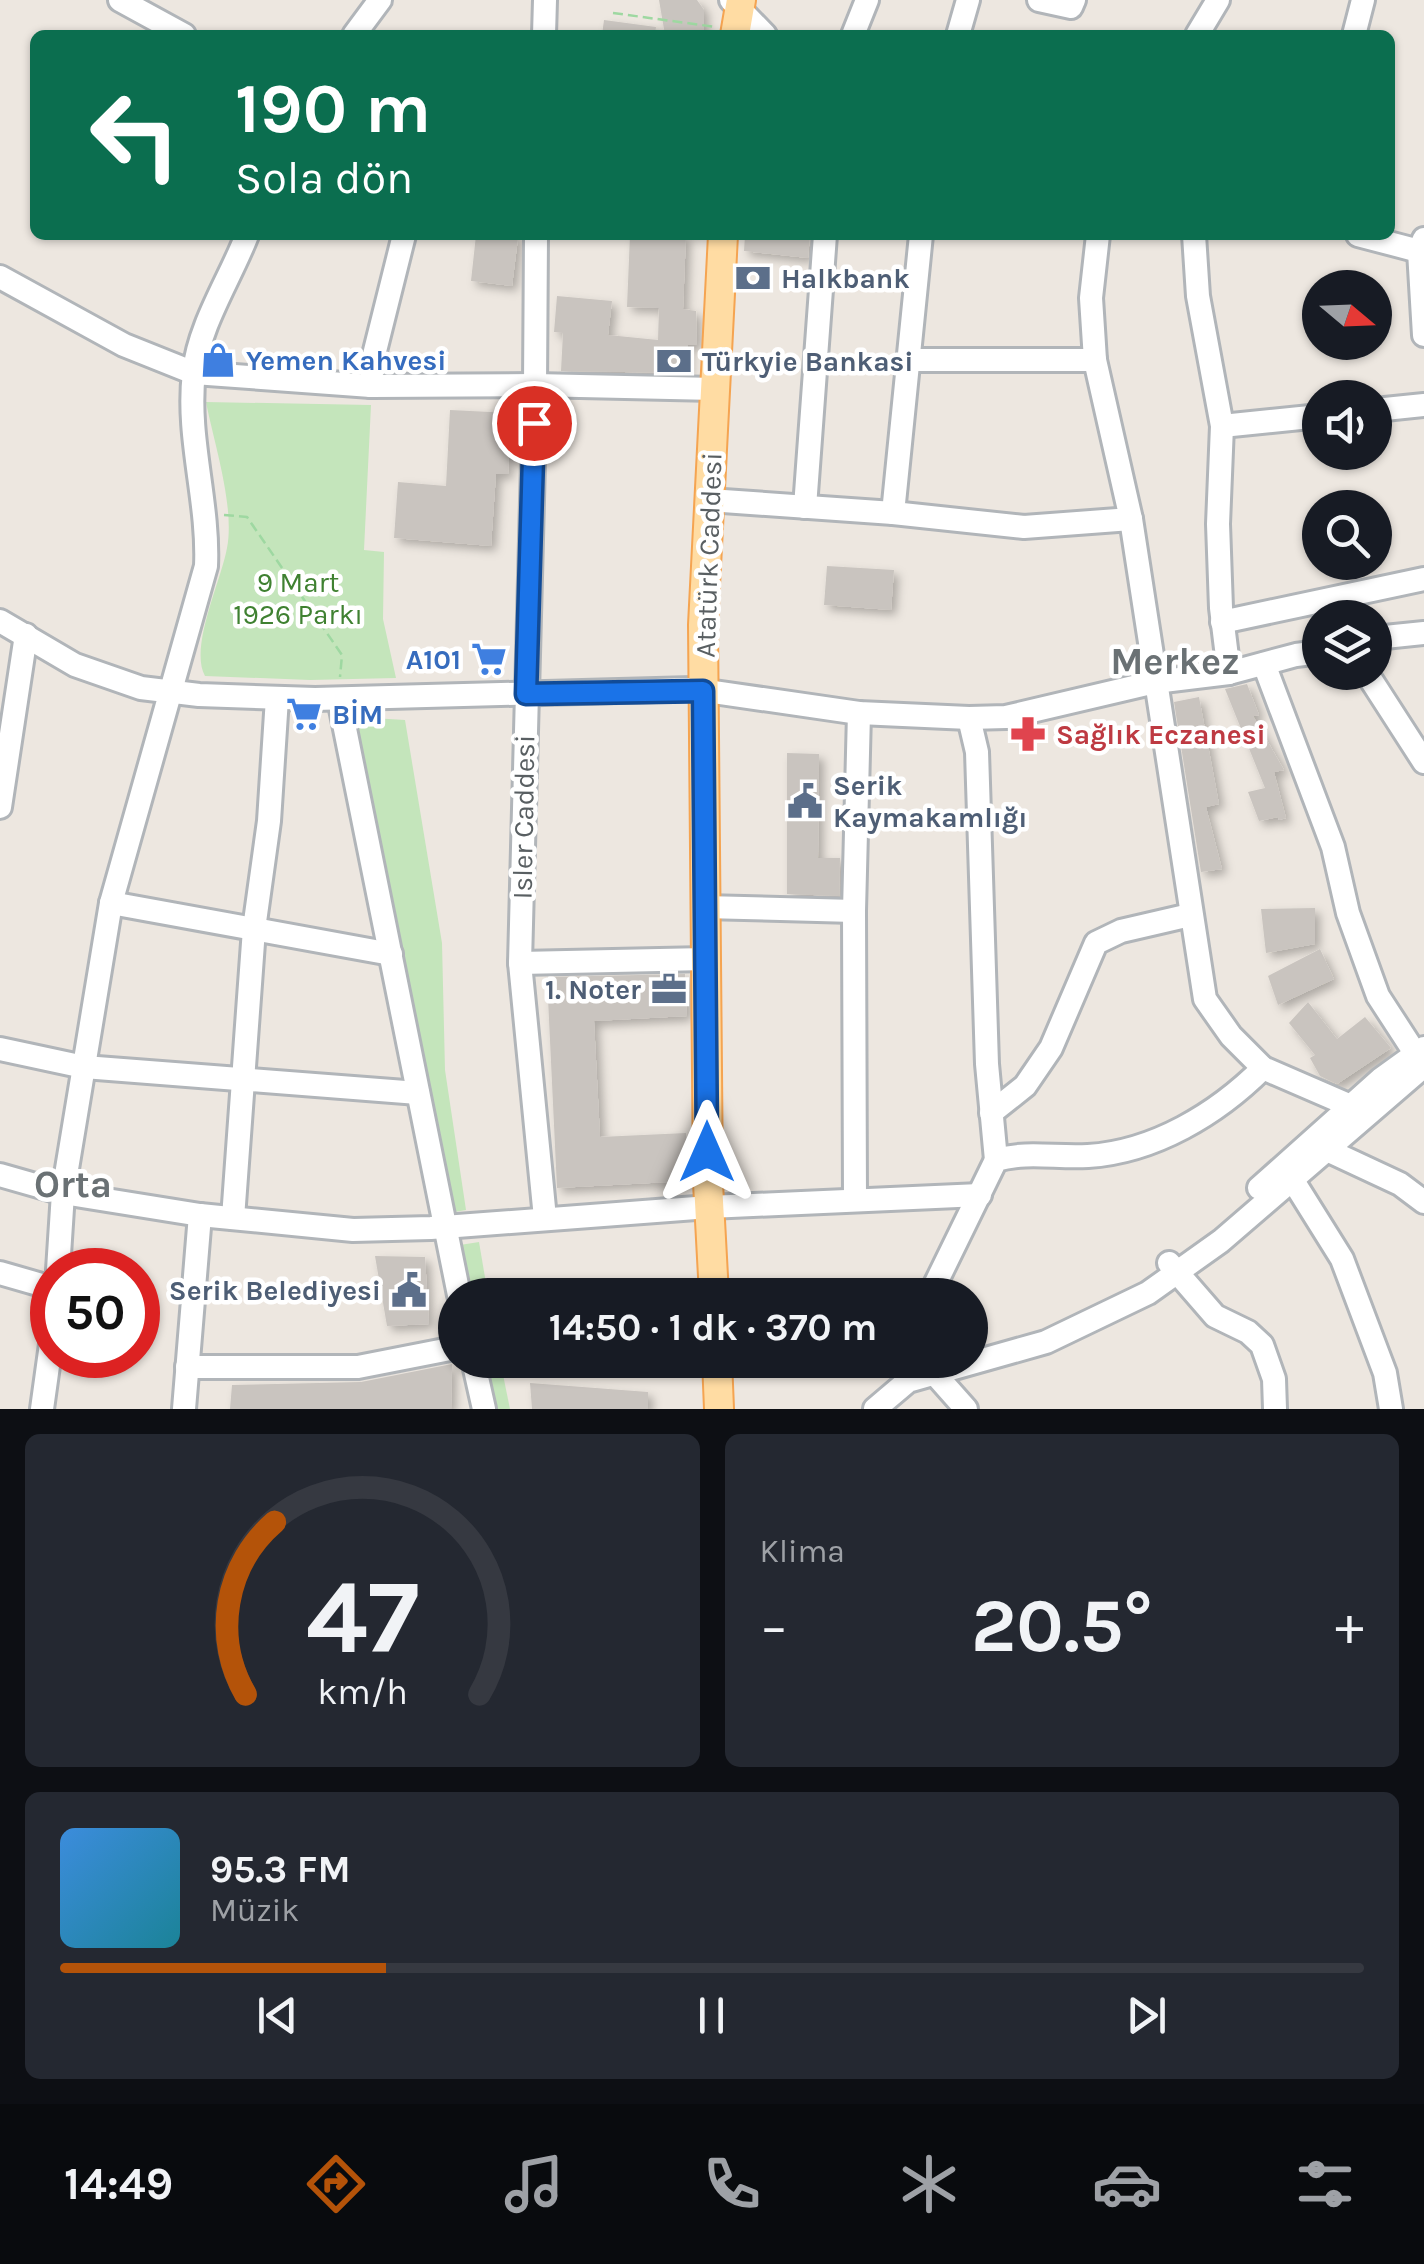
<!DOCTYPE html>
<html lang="tr">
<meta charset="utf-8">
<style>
body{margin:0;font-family:Karla,sans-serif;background:#242831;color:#f1f3f6;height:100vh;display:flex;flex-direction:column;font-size:38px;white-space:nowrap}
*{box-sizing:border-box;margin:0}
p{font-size:32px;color:#9ea1a6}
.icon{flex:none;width:55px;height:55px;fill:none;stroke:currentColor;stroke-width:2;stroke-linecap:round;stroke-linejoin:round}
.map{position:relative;height:1409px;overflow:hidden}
.side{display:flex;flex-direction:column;gap:25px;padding:25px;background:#0d0f14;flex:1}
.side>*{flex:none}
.banner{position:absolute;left:30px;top:30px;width:1365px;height:210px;border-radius:15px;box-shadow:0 2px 8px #0004;background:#0b6e4f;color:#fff;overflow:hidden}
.needle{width:65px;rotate:109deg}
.buttons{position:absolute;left:1302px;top:270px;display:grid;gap:20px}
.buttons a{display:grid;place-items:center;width:90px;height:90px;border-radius:50%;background:#171b24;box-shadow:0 2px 8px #0004;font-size:50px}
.speed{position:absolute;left:30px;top:1248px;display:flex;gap:20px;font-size:50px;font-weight:700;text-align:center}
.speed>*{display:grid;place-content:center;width:130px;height:130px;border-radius:50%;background:#171b24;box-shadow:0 2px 8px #0004;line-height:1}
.speed .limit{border:15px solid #d22;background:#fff;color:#111}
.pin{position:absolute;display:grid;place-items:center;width:85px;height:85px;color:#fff;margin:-42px;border:5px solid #fff;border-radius:50%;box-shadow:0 2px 10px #0007}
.me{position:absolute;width:110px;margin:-55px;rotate:0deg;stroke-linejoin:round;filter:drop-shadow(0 0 8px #0008)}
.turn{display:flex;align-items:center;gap:35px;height:210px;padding:0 40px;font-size:45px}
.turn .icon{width:130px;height:130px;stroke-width:2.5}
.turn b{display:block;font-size:70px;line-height:85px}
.big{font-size:75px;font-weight:700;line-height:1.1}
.side .widget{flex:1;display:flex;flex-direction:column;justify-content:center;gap:15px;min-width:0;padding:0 35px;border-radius:15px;background:#242831}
.side .dial{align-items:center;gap:0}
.dial svg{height:260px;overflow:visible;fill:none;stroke:#363941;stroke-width:7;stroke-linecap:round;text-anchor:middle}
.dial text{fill:#f1f3f6;stroke:none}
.song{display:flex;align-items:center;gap:30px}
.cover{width:120px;height:120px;border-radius:15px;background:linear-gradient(135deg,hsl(210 70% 55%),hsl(190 70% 35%))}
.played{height:10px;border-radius:5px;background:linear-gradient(90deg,#b45309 25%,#363941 25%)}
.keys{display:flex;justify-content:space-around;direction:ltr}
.heat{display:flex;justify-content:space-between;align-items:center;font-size:55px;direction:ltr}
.side .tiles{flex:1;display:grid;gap:25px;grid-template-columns:1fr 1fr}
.widget:last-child{grid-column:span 2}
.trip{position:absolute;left:438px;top:1278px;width:550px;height:100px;border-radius:50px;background:#171b24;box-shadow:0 2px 8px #0004;font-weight:700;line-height:100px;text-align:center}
.menu{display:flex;height:160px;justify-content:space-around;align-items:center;background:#090b0e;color:#9ea1a6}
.menu .icon{width:70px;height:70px}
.menu .active{color:#b45309}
.menu b{font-size:45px;color:#f1f3f6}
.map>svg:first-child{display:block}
.green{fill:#c4e5bb}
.building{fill:#c9c4bf;filter:url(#shadow)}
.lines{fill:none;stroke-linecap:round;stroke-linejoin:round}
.minor-casing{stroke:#b1b5b9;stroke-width:28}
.major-casing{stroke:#f5a451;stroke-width:32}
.path{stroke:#9ed8a1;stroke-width:2.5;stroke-dasharray:10 5;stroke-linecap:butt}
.minor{stroke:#fff;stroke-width:22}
.major{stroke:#ffdca3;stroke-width:28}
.route-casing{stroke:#114b97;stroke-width:25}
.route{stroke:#1a73e8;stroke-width:18}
.labels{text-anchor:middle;stroke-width:9;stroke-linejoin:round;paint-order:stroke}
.service-label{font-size:28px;font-weight:bold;fill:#4e5e75;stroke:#fff;text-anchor:start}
.shop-label{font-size:28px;font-weight:bold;fill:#366cbe;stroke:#fff;text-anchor:start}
.street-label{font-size:28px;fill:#595f62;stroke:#fff}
.park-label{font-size:28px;fill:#3f8131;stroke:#fff}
.health-label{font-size:28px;font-weight:bold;fill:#be3a42;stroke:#fff;text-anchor:start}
.district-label{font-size:38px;font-weight:bold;fill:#6a7174;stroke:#fff}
</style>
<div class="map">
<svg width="1424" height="1409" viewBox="0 0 1424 1409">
<defs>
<filter id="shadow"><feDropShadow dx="5" dy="5" stdDeviation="5" flood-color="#0004"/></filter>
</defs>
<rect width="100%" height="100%" fill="#ede7e0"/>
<g class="green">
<path d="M 206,402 L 371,405 L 364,550 L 384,552 L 383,619 L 396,678 L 310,680 L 205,676 C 189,648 221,581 227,548 C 235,507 214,443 206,402 Z"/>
<path d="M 356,717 L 405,720 L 442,943 L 445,1070 L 466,1210 L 449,1213 Z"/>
<path d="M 479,1242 L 488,1295 L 469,1295 L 460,1245 Z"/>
<path d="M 481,1360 L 500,1360 L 510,1409 L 491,1409 Z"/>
</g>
<g class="building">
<path d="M 659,0 L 697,0 L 704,10 L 704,35 L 665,35 Z"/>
<path d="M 604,20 L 656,27 L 655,35 L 602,35 Z"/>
<path d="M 476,235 L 512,235 L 518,238 L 512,286 L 471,281 Z"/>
<path d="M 630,235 L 686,235 L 683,309 L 696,311 L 697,345 L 688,345 L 687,373 L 561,371 L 563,333 L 554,332 L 557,296 L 612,301 L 608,335 L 658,340 L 659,308 L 627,307 Z"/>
<path d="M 745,235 L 810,235 L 808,258 L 744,251 Z"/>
<path d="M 450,410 L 511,413 L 508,474 L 496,474 L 491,546 L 394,538 L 398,482 L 446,486 Z"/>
<path d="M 827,566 L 894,570 L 891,610 L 824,605 Z"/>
<path d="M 1247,684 L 1259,715 L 1253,716 L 1284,770 L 1274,772 L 1286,818 L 1279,820 L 1278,817 L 1259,821 L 1248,792 L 1265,788 L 1225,689 Z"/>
<path d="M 1199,697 L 1219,804 L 1206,807 L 1222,869 L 1201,872 L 1174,702 Z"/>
<path d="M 787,753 L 819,754 L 818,858 L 840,858 L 839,896 L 787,894 Z"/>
<path d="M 1315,908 L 1315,944 L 1266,953 L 1261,909 Z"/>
<path d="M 1320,949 L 1334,979 L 1278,1005 L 1268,976 Z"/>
<path d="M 685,974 L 687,1016 L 594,1021 L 600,1137 L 686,1133 L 688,1181 L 557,1188 L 547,977 Z"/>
<path d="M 1308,1002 L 1337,1039 L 1365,1017 L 1391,1048 L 1337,1084 L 1320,1076 L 1310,1058 L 1315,1055 L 1289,1023 Z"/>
<path d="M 375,1256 L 425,1257 L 429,1324 L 387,1326 Z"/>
<path d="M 452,1364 L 451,1409 L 230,1409 L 232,1385 L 361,1382 Z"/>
<path d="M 530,1383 L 648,1392 L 648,1409 L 532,1409 Z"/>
</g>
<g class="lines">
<defs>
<g id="minor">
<path d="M 120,0 L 184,35"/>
<path d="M 731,0 L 765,35"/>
<path d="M 1039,0 L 1071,7 L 1074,0"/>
<path d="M 354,35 L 380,0"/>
<path d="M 544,35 L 545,0"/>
<path d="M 853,35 L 867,0"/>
<path d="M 958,35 L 968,0"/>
<path d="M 1197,35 L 1218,0"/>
<path d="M 1354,35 L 1363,0"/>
<path d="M 536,235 L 535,385 L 520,963 L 545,1218"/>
<path d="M 1098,235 L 1091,298 L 1095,360 L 1131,519 L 1205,999 L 1231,1036 L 1263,1068 L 1367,1113"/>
<path d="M 1194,235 L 1198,296 L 1222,426 L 1218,524 L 1221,608 L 1229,673"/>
<path d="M 1358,235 L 1419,251"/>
<path d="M 1424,239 L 1419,251 L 1424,335"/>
<path d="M 0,277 L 124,345 L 194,373 L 371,386 L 535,385 L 715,389"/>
<path d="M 908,360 L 1095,360"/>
<path d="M 371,386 L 373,359 L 404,235"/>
<path d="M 1375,410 L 1424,405"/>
<path d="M 1222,426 L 1320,416"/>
<path d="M 709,500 L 893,513 L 1024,527 L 1131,519"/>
<path d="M 805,507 L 825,235"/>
<path d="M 893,513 L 921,235"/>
<path d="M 0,621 L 75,665 L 141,688 L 199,695 L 315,699 L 693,689 L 859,713 L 969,718 L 1006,717 L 1155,682 L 1229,673 L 1296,655 L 1320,652"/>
<path d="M 1222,622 L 1424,579"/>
<path d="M 1375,638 L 1424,633"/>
<path d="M 1264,664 L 1333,847 L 1348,913 L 1378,996 L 1415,1053"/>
<path d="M 1366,672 L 1424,762"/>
<path d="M 339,699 L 459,1295"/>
<path d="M 969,718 L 977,752 L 987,1064 L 996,1160"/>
<path d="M 0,807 L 26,635"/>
<path d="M 111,903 L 391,954"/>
<path d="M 704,907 L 854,911"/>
<path d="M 520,963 L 706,959"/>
<path d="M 0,1049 L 84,1067 L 418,1093"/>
<path d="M 991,1113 L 1025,1086 L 1051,1048 L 1096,943 L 1121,931 L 1190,915"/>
<path d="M 1325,1149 L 1400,1184 L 1424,1202"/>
<path d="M 0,1175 L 63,1193 L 200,1215 L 353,1230 L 431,1228 L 709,1207 L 980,1195"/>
<path d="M 1292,1179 L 1342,1259 L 1385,1373 L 1391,1409"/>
<path d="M 1259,1188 L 1381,1079 L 1424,1048"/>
<path d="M 855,1200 L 854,911 L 859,713"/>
<path d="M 233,1218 L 254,929 L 269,821 L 277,698"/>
<path d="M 1169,1263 L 1215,1316 L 1248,1332 L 1262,1345 L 1274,1379 L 1275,1409"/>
<path d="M 58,1270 L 63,1193 L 111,903 L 206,566 C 209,501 186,437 194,372 C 199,325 230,279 247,235"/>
<path d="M 0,1273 L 52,1288"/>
<path d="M 930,1295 L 996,1160 C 1027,1151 1056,1158 1088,1156 C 1154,1152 1217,1114 1263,1068"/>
<path d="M 473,1360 L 484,1409"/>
<path d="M 928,1362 L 934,1373 L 966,1409"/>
<path d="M 187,1367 L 358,1367 L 455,1348"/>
<path d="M 42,1409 L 52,1337"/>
<path d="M 184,1409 L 200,1215"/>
<path d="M 875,1409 L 908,1381 L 1046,1342 L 1148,1293 L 1221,1241 L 1424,1066"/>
</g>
<g id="major">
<path d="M 735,35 L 741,0"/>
<path d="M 714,1295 L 708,1183 L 703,625 L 723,235"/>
<path d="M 717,1360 L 719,1409"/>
</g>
</defs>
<use href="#minor" class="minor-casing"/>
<use href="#major" class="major-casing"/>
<g class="path">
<path d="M 613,13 L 716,27"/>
<path d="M 224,515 L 247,517 L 342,655 L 340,677"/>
</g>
<use href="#minor" class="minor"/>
<use href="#major" class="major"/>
</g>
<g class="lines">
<defs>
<path id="route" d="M 534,423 L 526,694 L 703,691 L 707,1152"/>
</defs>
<use href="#route" class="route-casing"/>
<use href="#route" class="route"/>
</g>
<defs>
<symbol id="bank-bare" viewBox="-9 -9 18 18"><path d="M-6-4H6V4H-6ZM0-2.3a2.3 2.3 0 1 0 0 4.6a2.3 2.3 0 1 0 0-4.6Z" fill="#5c6f8a" stroke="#fff" stroke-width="2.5" paint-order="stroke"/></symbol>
<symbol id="shop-bare" viewBox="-9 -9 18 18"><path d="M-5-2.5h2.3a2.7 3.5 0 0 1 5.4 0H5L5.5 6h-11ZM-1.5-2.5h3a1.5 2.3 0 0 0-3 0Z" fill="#3f7fe0" stroke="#fff" stroke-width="2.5" paint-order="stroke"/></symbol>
<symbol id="supermarket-bare" viewBox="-9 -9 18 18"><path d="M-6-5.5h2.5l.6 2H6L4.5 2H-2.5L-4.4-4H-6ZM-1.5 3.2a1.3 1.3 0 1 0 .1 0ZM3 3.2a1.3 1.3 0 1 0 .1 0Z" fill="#3f7fe0" stroke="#fff" stroke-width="2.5" paint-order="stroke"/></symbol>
<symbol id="pharmacy-bare" viewBox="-9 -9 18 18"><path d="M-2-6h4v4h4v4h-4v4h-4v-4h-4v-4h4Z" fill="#e0444e" stroke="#fff" stroke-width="2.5" paint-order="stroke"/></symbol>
<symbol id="civic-bare" viewBox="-9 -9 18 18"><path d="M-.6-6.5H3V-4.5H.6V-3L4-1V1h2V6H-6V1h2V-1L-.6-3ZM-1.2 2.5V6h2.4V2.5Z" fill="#5c6f8a" stroke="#fff" stroke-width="2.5" paint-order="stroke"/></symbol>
<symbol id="office-bare" viewBox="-9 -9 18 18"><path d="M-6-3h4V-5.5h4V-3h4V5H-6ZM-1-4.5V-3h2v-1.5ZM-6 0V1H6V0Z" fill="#5c6f8a" stroke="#fff" stroke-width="2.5" paint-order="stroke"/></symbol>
</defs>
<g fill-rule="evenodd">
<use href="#bank-bare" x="728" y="253" width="50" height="50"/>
<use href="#shop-bare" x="193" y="335" width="50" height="50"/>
<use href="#bank-bare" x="649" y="336" width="50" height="50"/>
<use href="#supermarket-bare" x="464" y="634" width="50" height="50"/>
<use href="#supermarket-bare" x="279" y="689" width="50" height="50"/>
<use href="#pharmacy-bare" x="1003" y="709" width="50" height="50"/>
<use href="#civic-bare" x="780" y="776" width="50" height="50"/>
<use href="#office-bare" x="644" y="964" width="50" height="50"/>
<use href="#civic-bare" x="384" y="1265" width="50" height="50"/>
</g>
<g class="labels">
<g class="service-label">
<text x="781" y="288">Halkbank</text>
<text x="702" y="371">Türkyie Bankasi</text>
<text x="833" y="795">Serik<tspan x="833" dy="32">Kaymakamlığı</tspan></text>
<text x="641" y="999" text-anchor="end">1. Noter</text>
<text x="381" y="1300" text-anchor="end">Serik Belediyesi</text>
</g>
<g class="shop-label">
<text x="246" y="370">Yemen Kahvesi</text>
<text x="461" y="669" text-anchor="end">A101</text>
<text x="332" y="724">BİM</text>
</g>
<g class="street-label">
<text transform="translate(708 555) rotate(-88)" y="10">Atatürk Caddesi</text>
<text transform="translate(523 817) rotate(-89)" y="10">Isler Caddesi</text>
</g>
<g class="park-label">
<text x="298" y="592">9 Mart<tspan x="298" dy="32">1926 Parkı</tspan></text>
</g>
<g class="health-label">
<text x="1056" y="744">Sağlık Eczanesi</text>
</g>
<g class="district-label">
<text x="1175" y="674">Merkez</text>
<text x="73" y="1197">Orta</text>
</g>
</g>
</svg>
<div class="buttons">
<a><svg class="needle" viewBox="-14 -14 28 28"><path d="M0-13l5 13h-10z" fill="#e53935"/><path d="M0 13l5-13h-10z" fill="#9ea1a6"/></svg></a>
<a><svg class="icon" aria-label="sound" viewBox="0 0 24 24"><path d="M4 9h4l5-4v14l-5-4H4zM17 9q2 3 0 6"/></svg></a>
<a><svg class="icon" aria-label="search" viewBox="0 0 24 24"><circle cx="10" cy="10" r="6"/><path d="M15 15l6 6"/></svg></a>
<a><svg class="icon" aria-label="layers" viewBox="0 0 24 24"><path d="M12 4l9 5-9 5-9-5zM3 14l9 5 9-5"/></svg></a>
</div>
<div class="speed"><div class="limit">50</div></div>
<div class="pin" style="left:534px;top:423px;background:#d93025"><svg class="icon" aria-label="arrive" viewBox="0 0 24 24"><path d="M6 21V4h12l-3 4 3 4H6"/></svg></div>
<svg class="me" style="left:707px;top:1152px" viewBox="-20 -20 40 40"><path d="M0-17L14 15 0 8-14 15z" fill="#1a73e8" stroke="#fff" stroke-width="4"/></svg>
<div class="trip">14:50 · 1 dk · 370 m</div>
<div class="banner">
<div class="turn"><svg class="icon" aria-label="left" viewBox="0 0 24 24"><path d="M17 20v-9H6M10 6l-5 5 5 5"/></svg><div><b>190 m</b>Sola dön</div></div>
</div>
</div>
<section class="side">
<div class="tiles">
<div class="widget dial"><svg viewBox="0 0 100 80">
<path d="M14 69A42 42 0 1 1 86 69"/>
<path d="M14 69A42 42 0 0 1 23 16" stroke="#b45309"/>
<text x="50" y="56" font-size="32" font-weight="700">47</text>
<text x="50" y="72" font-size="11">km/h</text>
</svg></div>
<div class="widget"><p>Klima</p>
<div class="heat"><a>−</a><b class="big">20.5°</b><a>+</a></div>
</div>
<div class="widget">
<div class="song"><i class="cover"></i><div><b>95.3 FM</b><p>Müzik</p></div></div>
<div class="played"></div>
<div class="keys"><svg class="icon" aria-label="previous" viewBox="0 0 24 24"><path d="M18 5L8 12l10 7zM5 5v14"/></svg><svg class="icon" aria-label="pause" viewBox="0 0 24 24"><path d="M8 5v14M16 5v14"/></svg><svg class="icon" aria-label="next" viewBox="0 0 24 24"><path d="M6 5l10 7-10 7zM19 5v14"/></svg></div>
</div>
</div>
</section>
<nav class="menu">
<b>14:49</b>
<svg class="icon active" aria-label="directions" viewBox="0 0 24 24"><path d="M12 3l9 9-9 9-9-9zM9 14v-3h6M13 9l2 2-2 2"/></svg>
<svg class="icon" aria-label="music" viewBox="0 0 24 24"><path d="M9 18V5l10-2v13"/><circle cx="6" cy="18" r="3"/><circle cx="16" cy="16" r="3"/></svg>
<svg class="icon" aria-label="phone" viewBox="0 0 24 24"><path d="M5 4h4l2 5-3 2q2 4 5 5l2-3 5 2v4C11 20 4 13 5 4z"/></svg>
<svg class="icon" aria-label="climate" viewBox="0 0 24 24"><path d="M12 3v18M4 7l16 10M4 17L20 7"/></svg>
<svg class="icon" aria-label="car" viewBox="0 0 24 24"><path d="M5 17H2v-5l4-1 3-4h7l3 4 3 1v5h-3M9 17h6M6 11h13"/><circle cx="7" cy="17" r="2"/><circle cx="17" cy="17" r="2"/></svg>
<svg class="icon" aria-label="filters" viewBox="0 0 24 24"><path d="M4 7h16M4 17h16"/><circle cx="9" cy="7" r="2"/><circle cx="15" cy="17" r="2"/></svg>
</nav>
